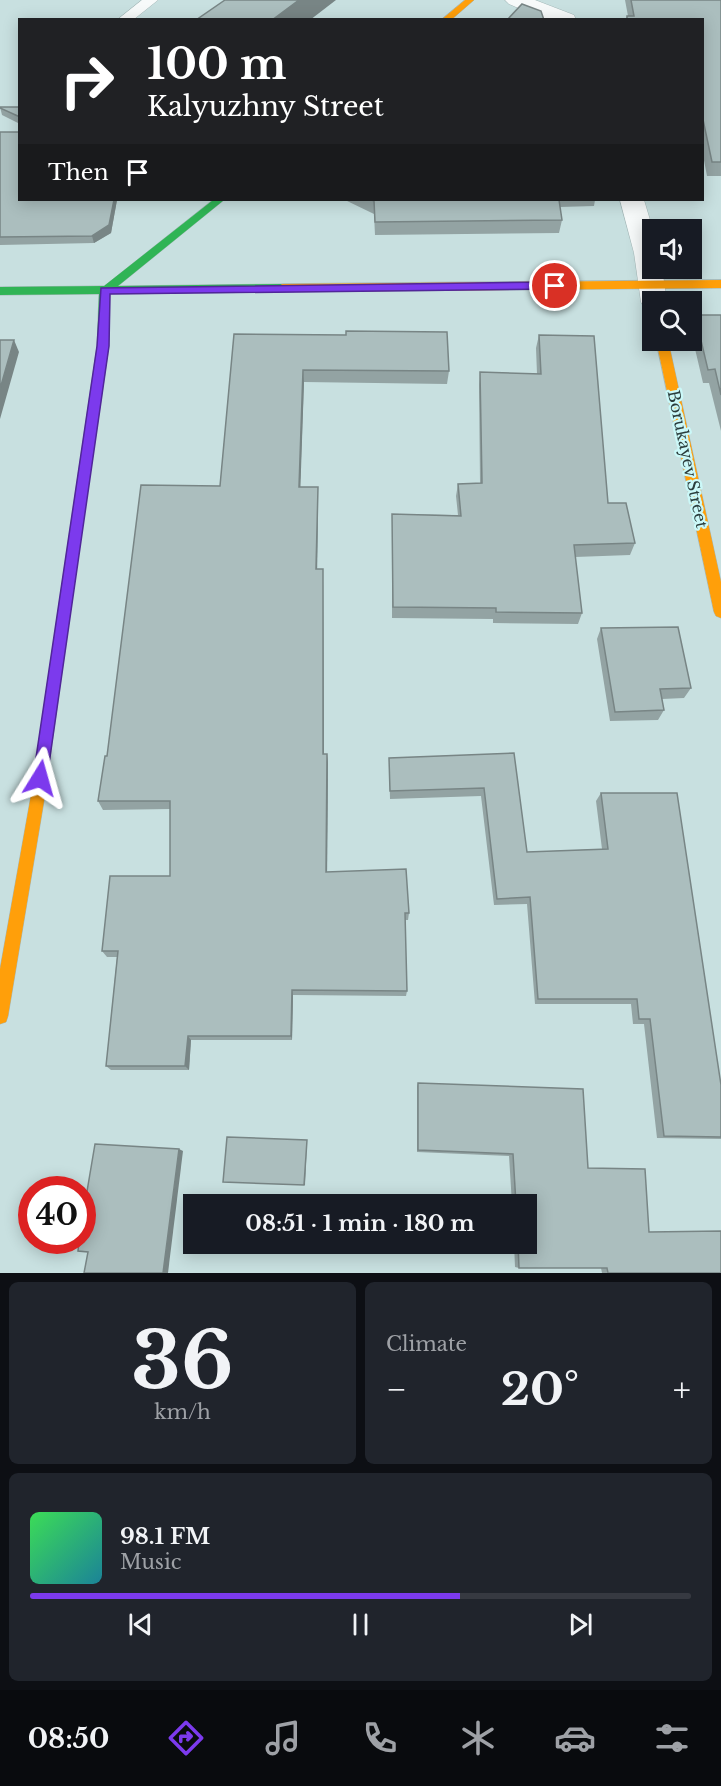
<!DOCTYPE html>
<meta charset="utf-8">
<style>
body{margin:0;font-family:"Libre Baskerville",serif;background:#20242c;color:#f1f3f6;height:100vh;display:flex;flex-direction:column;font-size:22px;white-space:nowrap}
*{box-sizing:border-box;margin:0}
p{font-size:20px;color:#9ea1a6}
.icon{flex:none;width:33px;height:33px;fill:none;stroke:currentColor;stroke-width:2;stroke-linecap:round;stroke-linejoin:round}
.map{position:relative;height:1273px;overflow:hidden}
.drawer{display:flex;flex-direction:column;gap:9px;padding:9px;background:#0d0f14;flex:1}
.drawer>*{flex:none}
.top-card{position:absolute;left:18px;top:18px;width:686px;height:183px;border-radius:0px;box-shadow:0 3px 15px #0003;background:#202124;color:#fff;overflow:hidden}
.buttons{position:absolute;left:642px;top:219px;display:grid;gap:12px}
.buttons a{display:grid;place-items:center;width:60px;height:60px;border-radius:0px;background:#171b24;box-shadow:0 3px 15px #0003;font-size:30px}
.speed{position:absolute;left:18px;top:1176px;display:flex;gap:12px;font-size:30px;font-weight:700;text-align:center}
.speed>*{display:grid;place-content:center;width:78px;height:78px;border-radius:50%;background:#171b24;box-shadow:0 3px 15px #0003;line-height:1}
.speed .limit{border:9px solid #d22;background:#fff;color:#111}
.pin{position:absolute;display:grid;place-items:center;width:51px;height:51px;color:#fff;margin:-26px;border:3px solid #fff;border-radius:50%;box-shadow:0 2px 6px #0007}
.me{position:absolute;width:66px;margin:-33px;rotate:8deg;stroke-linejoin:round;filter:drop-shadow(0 0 4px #0008)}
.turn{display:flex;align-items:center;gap:21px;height:126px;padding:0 30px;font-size:27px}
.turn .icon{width:78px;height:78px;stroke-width:2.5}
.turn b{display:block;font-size:42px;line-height:51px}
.then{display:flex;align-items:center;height:57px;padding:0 30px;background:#0003;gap:12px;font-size:22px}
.big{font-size:45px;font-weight:700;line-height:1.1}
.drawer .widget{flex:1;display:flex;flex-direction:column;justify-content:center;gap:9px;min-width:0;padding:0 21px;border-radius:9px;background:#20242c}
.drawer .dial{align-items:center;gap:0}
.dial b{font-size:78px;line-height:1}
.song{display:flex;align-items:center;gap:18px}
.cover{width:72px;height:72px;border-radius:9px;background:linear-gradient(135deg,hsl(130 70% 55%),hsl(190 70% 35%))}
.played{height:6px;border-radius:3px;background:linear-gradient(90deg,#7c3aed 65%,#363941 65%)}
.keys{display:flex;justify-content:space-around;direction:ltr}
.heat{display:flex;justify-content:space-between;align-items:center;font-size:33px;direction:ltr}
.drawer .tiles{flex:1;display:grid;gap:9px;grid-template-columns:1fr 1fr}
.widget:last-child{grid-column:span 2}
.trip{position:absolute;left:183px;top:1194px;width:354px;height:60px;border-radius:0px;background:#171b24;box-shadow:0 3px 15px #0003;font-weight:700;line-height:60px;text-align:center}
.tabs{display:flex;height:96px;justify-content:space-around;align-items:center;background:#090b0e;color:#9ea1a6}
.tabs .icon{width:42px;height:42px}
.tabs .selected{color:#7c3aed}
.tabs b{font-size:27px;color:#f1f3f6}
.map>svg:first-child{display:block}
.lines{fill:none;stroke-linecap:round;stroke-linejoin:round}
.lane-casing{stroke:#a4b7b7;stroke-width:1}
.street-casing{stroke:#a4b7b7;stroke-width:1}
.fast-casing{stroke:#a4b7b7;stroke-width:1}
.slow-casing{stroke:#a4b7b7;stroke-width:1}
.lane{fill:#f7fafa;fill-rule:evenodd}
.street{fill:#f7fafa;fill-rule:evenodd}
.fast{fill:#30b455;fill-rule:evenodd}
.slow{fill:#ff9f0a;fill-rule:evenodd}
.wall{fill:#93a3a3}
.shaded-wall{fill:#788585}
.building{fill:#abbebe;stroke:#788585;stroke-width:1.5}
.route{fill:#7c3aed;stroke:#51269a;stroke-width:1.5}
.labels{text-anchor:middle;stroke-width:4.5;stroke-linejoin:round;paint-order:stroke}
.street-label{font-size:16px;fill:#2b3d3c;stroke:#cbf8f8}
</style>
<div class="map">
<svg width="721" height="1273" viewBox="0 0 721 1273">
<rect width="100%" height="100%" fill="#c8e0e0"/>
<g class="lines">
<defs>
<path id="lane" d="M 142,0 L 158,0 L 133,20 L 117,20 Z"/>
<g id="street">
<path d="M 505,0 L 535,0 L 574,15 L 576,20 L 546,20 L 509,4 Z"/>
<path d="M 620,200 L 644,200 L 653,230 L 652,268 L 662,268 L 667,302 L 652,302 L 652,311 L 645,309 L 641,302 L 634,253 Z"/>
</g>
<path id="fast" d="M 213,200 L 224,200 L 118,286 L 282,284 L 287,288 L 282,292 L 110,294 L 109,346 L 81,536 L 80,540 L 70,540 L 69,536 L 97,346 L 99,294 L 0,295 L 0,287 L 104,286 Z"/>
<g id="slow">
<path d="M 465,0 L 474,0 L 451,20 L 441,20 Z"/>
<path d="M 721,280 L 721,288 L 282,292 L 277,288 L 282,284 Z"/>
<path d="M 656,340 L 668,340 L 721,582 L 721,618 L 716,616 L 714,612 Z"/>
<path d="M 75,531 L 81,536 L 44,801 L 8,1016 L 6,1022 L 0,1024 L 0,969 L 30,801 L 69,536 Z"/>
</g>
</defs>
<use href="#lane" class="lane-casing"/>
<use href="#street" class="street-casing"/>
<use href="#fast" class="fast-casing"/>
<use href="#slow" class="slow-casing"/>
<use href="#lane" class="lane"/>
<use href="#street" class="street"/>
<use href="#fast" class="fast"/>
<use href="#slow" class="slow"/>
</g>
<g class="wall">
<path d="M 625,0 L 721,0 L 721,176 L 707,176 L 702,150 L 702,20 L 626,20 L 627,16 L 628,16 Z"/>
<path d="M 0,107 L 20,107 L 20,124 L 2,115 Z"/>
<path d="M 0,132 L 20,200 L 117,200 L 111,233 L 94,243 L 0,245 Z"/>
<path d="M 345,200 L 595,200 L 594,206 L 560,207 L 562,220 L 559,233 L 375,235 L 374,214 Z"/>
<path d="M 695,315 L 721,315 L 721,431 L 709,383 L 703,383 L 692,336 L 692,323 Z"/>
<path d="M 234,334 L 449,371 L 447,384 L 304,382 L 300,487 L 318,499 L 317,569 L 323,569 L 323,581 L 324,754 L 327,754 L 328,763 L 327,872 L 409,913 L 408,920 L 405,920 L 407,991 L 406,996 L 293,995 L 292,1040 L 191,1040 L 189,1070 L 111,1070 L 106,1066 L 117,957 L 107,957 L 102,951 L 170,876 L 170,809 L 103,810 L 98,801 L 107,756 L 220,486 Z"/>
<path d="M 539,335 L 608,503 L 635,543 L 630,555 L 575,557 L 582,613 L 578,624 L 493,623 L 493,619 L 392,618 L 392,514 L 458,515 L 456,496 L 458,484 L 480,483 L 479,385 L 480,372 L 537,374 L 536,348 Z"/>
<path d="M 601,628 L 691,688 L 684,698 L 662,699 L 664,710 L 658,720 L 610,721 L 597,639 Z"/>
<path d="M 514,753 L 527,852 L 602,849 L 596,801 L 601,793 L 721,1085 L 721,1139 L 657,1138 L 644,1024 L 633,1024 L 631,1004 L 535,1004 L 527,904 L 494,905 L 481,796 L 390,799 L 389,758 Z"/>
<path d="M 418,1083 L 588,1168 L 649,1232 L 721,1273 L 602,1273 L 601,1268 L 519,1268 L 515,1267 L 514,1244 L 526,1244 L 526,1204 L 512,1204 L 509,1156 L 417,1152 L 417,1086 Z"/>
</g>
<g class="shaded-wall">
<path d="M 299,0 L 336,0 L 310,20 L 272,20 Z"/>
<path d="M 114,200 L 117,200 L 111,233 L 94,243 L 92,236 Z"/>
<path d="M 14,340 L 19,352 L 0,419 L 0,389 Z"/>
<path d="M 303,370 L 304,382 L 300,499 L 299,487 Z"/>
<path d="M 318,487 L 318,499 L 317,581 L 316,569 Z"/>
<path d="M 323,569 L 323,581 L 324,763 L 323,754 Z"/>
<path d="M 327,754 L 328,763 L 327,880 L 326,872 Z"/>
<path d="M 292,990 L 293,995 L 292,1040 L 291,1036 Z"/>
<path d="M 188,1036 L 191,1040 L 189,1070 L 185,1066 Z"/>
<path d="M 307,1140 L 307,1141 L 305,1185 L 304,1185 Z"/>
<path d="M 179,1149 L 183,1151 L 168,1273 L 163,1273 Z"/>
</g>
<g class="building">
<path d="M 225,0 L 299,0 L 272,20 L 196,20 Z"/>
<path d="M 631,0 L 721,0 L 721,162 L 712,162 L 702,115 L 702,20 L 627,20 L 627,16 L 634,16 Z"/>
<path d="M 522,4 L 541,11 L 544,20 L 507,20 Z"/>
<path d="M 0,107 L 20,107 L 20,117 L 0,108 Z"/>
<path d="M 0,132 L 20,132 L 20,200 L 114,200 L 109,225 L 92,236 L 0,237 Z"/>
<path d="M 372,200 L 559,200 L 562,220 L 375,222 L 374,201 Z"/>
<path d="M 695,315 L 721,315 L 721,395 L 715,369 L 708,370 Z"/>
<path d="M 346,331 L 447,332 L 449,371 L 303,370 L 299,487 L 318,487 L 316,569 L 323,569 L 323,754 L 327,754 L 326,872 L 406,869 L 409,913 L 405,913 L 407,991 L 292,990 L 291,1036 L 188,1036 L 185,1066 L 106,1066 L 118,951 L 102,951 L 110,876 L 170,876 L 170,801 L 98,801 L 105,756 L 107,756 L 141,485 L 220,486 L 234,334 L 346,335 Z"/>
<path d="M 539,335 L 594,336 L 608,503 L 626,503 L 635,543 L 574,545 L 582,613 L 496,612 L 496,608 L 393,607 L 392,514 L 461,516 L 458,484 L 482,483 L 480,372 L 541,374 Z"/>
<path d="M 0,340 L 14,340 L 0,389 Z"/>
<path d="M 678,627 L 691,688 L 660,689 L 664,710 L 615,712 L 601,628 Z"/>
<path d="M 514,753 L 527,852 L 608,849 L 601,793 L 677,793 L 721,1085 L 721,1137 L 664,1136 L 650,1019 L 639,1019 L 637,999 L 538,999 L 530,897 L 497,899 L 484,788 L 390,791 L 389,758 Z"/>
<path d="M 418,1083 L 583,1089 L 588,1168 L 645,1169 L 649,1232 L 721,1231 L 721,1273 L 608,1273 L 607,1268 L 519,1268 L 518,1244 L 526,1244 L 526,1204 L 516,1204 L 513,1154 L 418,1150 Z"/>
<path d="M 227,1137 L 307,1140 L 304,1185 L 223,1182 Z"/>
<path d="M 95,1144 L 179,1149 L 163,1273 L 84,1273 L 88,1252 L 78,1251 L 79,1240 L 82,1240 L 82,1221 Z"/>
</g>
<path class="route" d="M 555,282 L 561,286 L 555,289 L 110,294 L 109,346 L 47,778 L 45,783 L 40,785 L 35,783 L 33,778 L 97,346 L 101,288 Z"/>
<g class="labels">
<g class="street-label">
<text transform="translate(688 459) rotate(78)" y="6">Borukayev Street</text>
</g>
</g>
</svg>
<div class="buttons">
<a><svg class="icon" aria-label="sound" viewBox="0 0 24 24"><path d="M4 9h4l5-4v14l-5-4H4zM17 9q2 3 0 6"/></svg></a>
<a><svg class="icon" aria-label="search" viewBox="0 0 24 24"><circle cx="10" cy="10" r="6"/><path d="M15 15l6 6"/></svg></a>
</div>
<div class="speed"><div class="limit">40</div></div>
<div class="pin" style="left:555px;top:286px;background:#d93025"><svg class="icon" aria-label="arrive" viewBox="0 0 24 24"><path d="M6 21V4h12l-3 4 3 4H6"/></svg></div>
<svg class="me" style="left:40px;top:778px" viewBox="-20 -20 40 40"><path d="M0-17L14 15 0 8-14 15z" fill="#7c3aed" stroke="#fff" stroke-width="4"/></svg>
<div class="trip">08:51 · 1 min · 180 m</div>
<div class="top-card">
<div class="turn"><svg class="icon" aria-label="right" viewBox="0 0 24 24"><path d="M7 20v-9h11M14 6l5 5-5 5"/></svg><div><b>100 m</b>Kalyuzhny Street</div></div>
<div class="then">Then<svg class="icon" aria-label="arrive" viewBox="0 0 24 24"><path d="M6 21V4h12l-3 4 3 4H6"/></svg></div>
</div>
</div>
<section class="drawer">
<div class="tiles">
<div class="widget dial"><b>36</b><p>km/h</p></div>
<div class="widget"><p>Climate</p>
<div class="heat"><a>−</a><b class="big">20°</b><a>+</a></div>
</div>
<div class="widget">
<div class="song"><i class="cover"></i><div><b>98.1 FM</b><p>Music</p></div></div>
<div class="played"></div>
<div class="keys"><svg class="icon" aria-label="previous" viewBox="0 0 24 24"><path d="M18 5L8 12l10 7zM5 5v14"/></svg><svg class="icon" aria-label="pause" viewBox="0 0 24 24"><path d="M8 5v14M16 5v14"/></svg><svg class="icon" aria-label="next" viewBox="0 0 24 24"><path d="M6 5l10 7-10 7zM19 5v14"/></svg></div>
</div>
</div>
</section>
<nav class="tabs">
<b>08:50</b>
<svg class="icon selected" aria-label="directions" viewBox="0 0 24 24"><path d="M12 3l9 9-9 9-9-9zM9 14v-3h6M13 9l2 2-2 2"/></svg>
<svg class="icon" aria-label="music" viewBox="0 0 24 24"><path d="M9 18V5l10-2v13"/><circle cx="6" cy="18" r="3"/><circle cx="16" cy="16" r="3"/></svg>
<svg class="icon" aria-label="phone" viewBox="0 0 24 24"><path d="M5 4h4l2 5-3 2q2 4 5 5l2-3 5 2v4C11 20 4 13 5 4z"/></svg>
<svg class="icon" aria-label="climate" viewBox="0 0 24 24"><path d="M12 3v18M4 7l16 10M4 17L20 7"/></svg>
<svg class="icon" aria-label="car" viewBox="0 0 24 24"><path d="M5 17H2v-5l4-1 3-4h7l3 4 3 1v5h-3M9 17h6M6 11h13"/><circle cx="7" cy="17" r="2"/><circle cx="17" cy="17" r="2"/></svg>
<svg class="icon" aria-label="filters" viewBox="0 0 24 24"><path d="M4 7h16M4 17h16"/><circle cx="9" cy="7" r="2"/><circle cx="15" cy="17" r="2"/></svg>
</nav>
